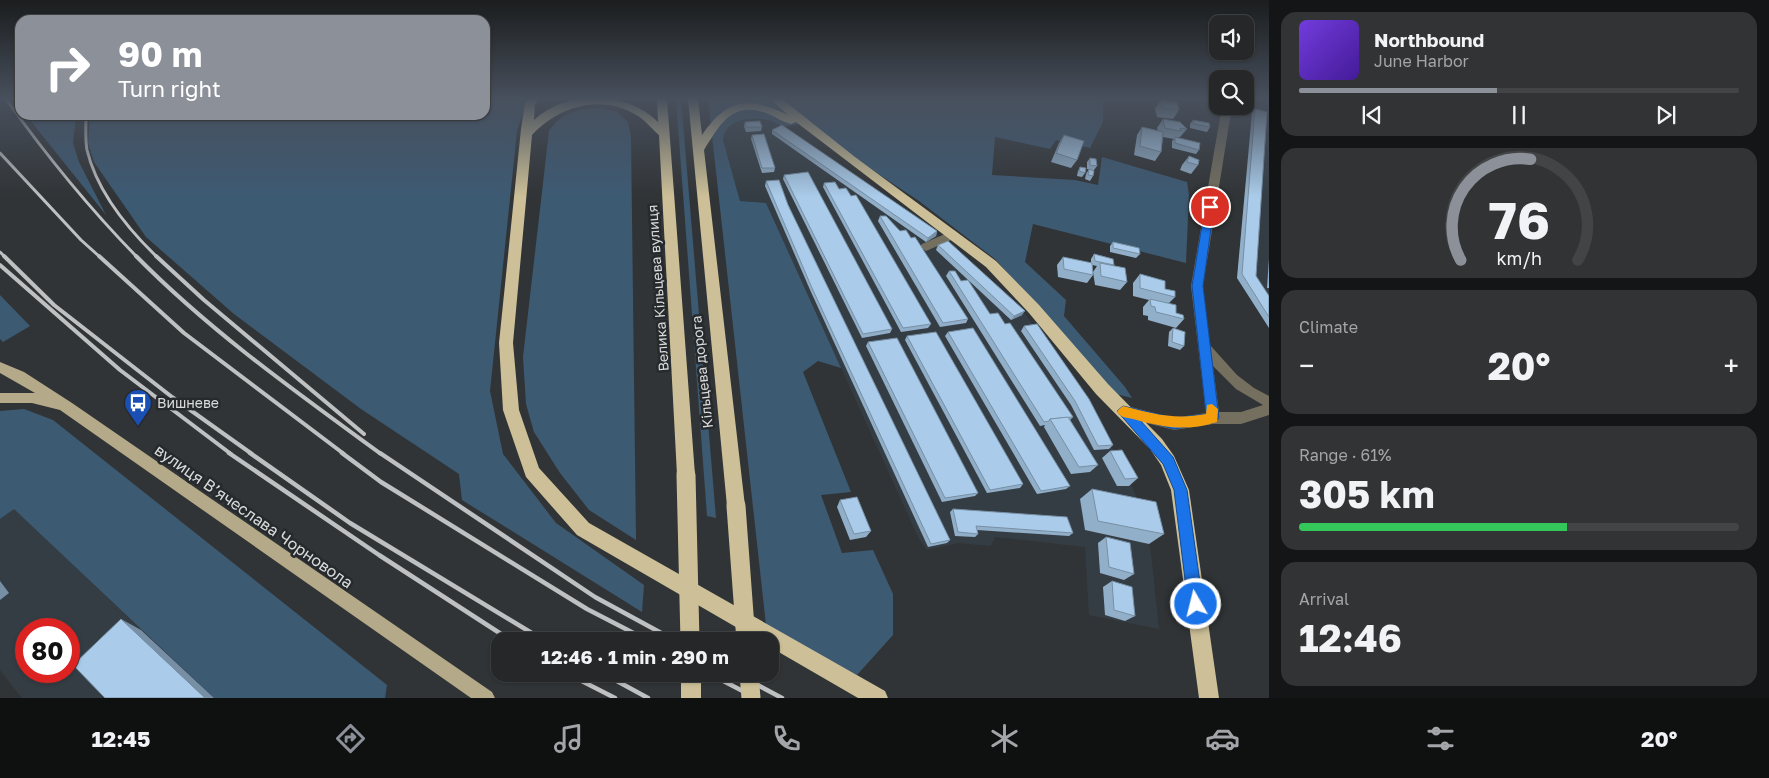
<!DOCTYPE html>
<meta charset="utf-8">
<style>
body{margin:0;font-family:"Golos Text",sans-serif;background:#313334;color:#f1f3f6;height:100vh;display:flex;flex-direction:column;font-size:19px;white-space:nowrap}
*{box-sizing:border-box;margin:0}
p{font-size:16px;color:#a3a5a8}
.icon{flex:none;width:28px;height:28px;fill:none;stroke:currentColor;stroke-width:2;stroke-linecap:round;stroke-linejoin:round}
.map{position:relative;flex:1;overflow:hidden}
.side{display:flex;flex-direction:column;gap:12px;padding:12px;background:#141516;width:500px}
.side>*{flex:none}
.guide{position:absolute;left:15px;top:15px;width:475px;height:105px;border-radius:15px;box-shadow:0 1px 4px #0004,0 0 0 1px #424445;background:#8c9099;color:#fff;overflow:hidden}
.controls{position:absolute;left:1209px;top:15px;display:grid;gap:10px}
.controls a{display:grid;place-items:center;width:45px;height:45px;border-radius:10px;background:#252728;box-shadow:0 1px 4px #0004,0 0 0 1px #424445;font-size:25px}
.speed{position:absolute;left:15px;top:618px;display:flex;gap:10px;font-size:25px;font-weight:700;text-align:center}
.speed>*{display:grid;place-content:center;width:65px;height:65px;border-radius:50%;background:#252728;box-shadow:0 1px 4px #0004,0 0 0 1px #424445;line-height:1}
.speed .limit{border:8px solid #d22;background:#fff;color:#111}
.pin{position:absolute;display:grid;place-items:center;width:42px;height:42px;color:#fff;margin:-21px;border:2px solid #fff;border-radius:50%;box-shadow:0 1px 5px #0007}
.me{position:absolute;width:55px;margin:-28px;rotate:352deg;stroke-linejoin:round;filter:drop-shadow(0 0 4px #0008)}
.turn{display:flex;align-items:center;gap:18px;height:105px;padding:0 20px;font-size:22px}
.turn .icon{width:65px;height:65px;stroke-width:2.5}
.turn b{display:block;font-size:35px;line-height:42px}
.big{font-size:38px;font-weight:700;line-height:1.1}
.side .tile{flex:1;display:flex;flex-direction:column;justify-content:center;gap:8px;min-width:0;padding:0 18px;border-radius:15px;background:#313334}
.side .dial{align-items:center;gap:0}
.dial svg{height:130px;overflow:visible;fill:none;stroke:#424445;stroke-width:7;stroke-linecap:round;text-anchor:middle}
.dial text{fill:#f1f3f6;stroke:none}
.song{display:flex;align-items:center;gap:15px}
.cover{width:60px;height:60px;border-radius:8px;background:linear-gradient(135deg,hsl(260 70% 55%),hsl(260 70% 35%))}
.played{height:5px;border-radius:2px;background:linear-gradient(90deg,#8c9099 45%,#424445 45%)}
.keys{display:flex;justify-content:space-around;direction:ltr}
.heat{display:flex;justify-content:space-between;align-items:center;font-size:28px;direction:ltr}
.charge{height:8px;border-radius:4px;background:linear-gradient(90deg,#34c759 61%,#424445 0)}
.trip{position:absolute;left:491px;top:632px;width:288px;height:50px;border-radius:15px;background:#252728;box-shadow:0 1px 4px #0004,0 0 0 1px #424445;font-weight:700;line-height:50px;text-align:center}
.menu{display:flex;height:80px;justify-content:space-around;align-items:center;background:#0f1010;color:#a3a5a8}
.menu .icon{width:35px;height:35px}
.menu .selected{color:#8c9099}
.menu b{font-size:22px;color:#f1f3f6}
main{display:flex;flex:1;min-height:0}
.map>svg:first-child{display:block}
.built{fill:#353d44;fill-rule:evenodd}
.green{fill:#3d5a73}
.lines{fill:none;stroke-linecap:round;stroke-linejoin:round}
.minor{fill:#746f5f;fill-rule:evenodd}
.major{fill:#b4a988;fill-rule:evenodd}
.highway{fill:#cdc098;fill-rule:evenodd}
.rail-far2{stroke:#bec0c1;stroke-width:3}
.rail-far1{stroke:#bec0c1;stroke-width:4}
.rail{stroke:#bec0c1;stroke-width:4.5}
.highway-bridge{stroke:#cdc098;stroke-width:19}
.wall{fill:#92afc9}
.shaded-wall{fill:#778fa4}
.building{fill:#aaccea;stroke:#778fa4}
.route{fill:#1a73e8;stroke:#114b97}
.slow{fill:#f59e0b}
.labels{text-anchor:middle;stroke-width:5;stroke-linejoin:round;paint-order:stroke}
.street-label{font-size:14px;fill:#d8dadb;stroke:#272a2c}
.poi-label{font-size:14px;fill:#d8dadb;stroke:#272a2c;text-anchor:start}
.near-street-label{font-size:16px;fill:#d8dadb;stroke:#272a2c}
</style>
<main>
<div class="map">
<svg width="1269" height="698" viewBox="0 0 1269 698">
<rect width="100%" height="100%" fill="#313436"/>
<g class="built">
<path d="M 1255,107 L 1269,110 L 1269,328 L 1237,278 L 1252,113 Z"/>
<path d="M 750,119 L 773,121 L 783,126 L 939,236 L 1026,315 L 1087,400 L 1130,481 L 1142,512 L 1151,553 L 1159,629 L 1089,615 L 1085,547 L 995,537 L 991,546 L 958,543 L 927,550 L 919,539 L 766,203 L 740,201 L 723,140 L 723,133 L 728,127 L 739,121 Z"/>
<path d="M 14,508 L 141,630 L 214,698 L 22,698 L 0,670 L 0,519 ZM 26,629 L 69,629 L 69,671 L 26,671 Z"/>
</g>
<g class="green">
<path d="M 485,99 L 527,99 L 517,131 L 490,391 L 503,454 L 556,523 L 644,585 L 642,612 L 462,500 L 459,474 L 361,409 L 234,314 L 146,237 L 94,162 L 88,143 L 90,115 L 485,115 Z"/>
<path d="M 676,99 L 681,99 L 716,518 L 707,516 Z"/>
<path d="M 708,99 L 1103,99 L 1103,122 L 1090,148 L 1056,140 L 1050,149 L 995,137 L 992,175 L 1075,180 L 1098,185 L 1102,157 L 1187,182 L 1189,195 L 1186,263 L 1033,224 L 1025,262 L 1066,300 L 1064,316 L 1125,387 L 1132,398 L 1116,394 L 995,259 L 919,201 L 856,159 L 810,121 C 802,123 790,127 782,126 C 778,125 775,122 771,121 C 754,116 725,118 723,140 L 740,201 L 766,203 L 841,368 L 818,361 L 803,372 L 851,492 L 821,495 L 842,553 L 873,550 L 893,594 L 893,635 L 857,675 L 766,625 Z"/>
<path d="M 596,108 L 616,111 L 628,122 L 631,137 L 636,540 L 589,510 L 560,473 L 534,432 L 526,404 L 523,357 L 549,131 C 561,113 575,110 596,108 Z"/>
<path d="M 26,115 L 76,115 L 73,143 L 79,162 L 106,215 Z"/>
<path d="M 0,295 L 30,326 L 3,342 L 0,339 Z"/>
<path d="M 24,409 L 53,420 L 387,685 L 385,698 L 214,698 L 14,509 L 0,519 L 0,411 Z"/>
</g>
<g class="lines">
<g class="minor">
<path d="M 1222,106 L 1232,106 L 1203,286 L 1210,345 L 1237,375 L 1254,388 L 1269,396 L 1269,415 L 1241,424 L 1213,424 L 1174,430 L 1123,417 L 1118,415 L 1116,411 L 1118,407 L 1123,405 L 1174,418 L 1206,413 L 1191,286 ZM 1213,366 L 1236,389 L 1263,405 L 1241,412 L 1219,412 Z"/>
<path d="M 954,230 L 959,234 L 958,237 L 926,251 L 920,247 L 922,244 Z"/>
</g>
<path class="major" d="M 0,362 L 24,372 L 72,403 L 492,692 L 495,698 L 471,698 L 60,410 L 32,403 L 0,403 L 0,393 L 35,393 L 0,373 Z"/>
<g class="highway">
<path d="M 528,99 L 539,99 L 535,104 L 534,120 C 566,90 626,90 658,122 L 657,99 L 667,99 L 695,475 L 692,480 L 686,483 L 680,480 L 677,475 L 659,135 C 652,129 646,121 638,116 C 602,93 559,106 532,135 L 513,343 L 519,410 L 539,468 L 589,523 L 885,691 L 888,698 L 858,698 L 770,647 L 770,641 L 760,641 L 577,535 L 526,477 L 503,410 L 499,343 L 521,129 L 525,103 Z"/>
<path d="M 688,99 L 698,99 L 702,135 C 727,98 749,96 788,115 L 770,99 L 782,99 L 855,157 L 996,261 L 1039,305 L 1108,384 L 1162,439 L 1174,456 L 1189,490 L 1219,698 L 1199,698 L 1171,490 L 1161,465 L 1150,449 L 1096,394 L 1029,313 L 986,267 L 796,122 L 791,124 C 782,122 775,116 766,113 C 731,101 720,125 704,150 L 745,506 L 742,512 L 736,514 L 730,512 L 727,506 Z"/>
<rect x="681" y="674" width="20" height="24"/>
</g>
<g class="rail-far2">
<path d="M 6,99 C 46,155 89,208 137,257"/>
<path d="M 86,115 C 86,126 85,139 87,150 C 97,192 127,228 157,257"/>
<path d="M 0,153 L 81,240 L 100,257"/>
<path d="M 0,252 L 5,257"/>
</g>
<g class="rail-far1">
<path d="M 4,256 L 54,305 L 172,397 L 252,454"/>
<path d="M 99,256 L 184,333 L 344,454"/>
<path d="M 136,256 C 210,331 296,392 381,454"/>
<path d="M 156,256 L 204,300 L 364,434"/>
<path d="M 0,265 L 120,370 L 231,454"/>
</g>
<g class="rail">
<path d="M 229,453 L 379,555 L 512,641"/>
<path d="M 250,453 L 350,523 L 545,641"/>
<path d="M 342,453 L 381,482 L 587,609 L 649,641"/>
<path d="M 380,453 L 595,597 L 676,641"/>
<path d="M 568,674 L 615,698"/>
<path d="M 604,674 L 648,698"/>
<path d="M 710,674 L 756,698"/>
<path d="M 737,674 L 782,698"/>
</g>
<g class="highway-bridge">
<path d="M 686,475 L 690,641"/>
<path d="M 736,506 L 746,641"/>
<path d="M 749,674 L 751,698"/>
</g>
</g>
<g class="wall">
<path d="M 1161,100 L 1179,110 L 1173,119 L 1157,117 L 1155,109 Z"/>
<path d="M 1255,109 L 1256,276 L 1269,296 L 1269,328 L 1237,278 L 1252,113 Z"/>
<path d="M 1163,119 L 1187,129 L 1180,137 L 1176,137 L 1199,150 L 1196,154 L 1172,148 L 1172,141 L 1174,139 L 1163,137 L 1161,152 L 1155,161 L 1134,155 L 1137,135 L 1142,127 L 1158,131 L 1157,128 Z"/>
<path d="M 1193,120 L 1210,127 L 1207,132 L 1190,128 L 1190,124 Z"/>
<path d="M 745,122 L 762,127 L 761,131 L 746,132 L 744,126 Z"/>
<path d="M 772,130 L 937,231 L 936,236 L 926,242 L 772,134 Z"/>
<path d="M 752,135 L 775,168 L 774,172 L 762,173 L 751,139 Z"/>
<path d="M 1064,135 L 1077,160 L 1071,168 L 1051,162 L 1059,143 Z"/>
<path d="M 1189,156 L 1198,165 L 1191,174 L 1180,170 L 1182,165 Z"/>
<path d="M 1090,158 L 1097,166 L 1094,170 L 1093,176 L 1090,181 L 1085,179 L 1086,174 L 1089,169 L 1087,169 L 1087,162 Z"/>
<path d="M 1080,167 L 1085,173 L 1082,177 L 1077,176 L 1078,171 Z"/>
<path d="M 784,175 L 892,329 L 890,333 L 862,338 L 783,179 Z"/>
<path d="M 766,181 L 788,205 L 950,540 L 947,543 L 928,547 L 811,292 L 765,186 Z"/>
<path d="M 824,183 L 839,189 L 931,324 L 928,328 L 901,332 L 823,187 Z"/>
<path d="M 880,216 L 968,319 L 966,323 L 940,327 L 878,221 Z"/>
<path d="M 1113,242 L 1140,254 L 1136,258 L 1110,252 L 1110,246 Z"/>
<path d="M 938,245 L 1022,315 L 1011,320 L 936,250 Z"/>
<path d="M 1094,254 L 1113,266 L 1127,282 L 1120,290 L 1095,285 L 1093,272 L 1097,266 L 1092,265 L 1093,275 L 1087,283 L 1058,277 L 1057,265 L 1063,257 L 1091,263 L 1091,259 Z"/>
<path d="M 1269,259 L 1269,288 L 1267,288 Z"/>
<path d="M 949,271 L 961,281 L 990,314 L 1005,324 L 1073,417 L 1070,420 L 1098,465 L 1090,472 L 1071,474 L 1044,427 L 1045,425 L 1040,426 L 946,276 Z"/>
<path d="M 1140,274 L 1165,289 L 1175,297 L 1169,303 L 1176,313 L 1184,319 L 1176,328 L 1148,320 L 1148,316 L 1143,315 L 1143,307 L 1149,300 L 1133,296 L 1133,283 Z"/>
<path d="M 1024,326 L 1113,445 L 1109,449 L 1094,450 L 1071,405 L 1021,331 Z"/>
<path d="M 1173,328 L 1184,346 L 1180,350 L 1168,346 L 1169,332 Z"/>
<path d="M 948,332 L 1070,486 L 1066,489 L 1037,494 L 945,336 Z"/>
<path d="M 907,336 L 1023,484 L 1020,488 L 987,493 L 905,340 Z"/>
<path d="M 868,342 L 978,493 L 975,496 L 942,502 L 866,346 Z"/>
<path d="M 1110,451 L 1138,478 L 1129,486 L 1117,486 L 1102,458 Z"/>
<path d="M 1092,489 L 1164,534 L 1149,544 L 1085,530 L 1080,499 Z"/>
<path d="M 840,500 L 871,531 L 866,537 L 850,540 L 837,507 Z"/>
<path d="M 953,509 L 1073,533 L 1069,536 L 977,530 L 978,534 L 975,537 L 955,536 L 950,512 Z"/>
<path d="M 1106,537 L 1134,574 L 1124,580 L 1100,573 L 1098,543 Z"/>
<path d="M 1112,581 L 1135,616 L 1125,621 L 1105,615 L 1103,587 Z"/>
</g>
<g class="shaded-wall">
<path d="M 937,231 L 936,236 L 926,242 L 928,238 Z"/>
<path d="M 1025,311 L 1022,315 L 1011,320 L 1014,316 Z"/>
<path d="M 0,581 L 9,593 L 0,600 Z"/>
<path d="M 121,619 L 141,630 L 214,698 L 205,698 Z"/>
</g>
<g class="building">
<path d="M 1161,100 L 1177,102 L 1179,110 L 1163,108 Z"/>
<path d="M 1255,109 L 1267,112 L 1256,276 L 1269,296 L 1269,317 L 1242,274 Z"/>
<path d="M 1163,119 L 1180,122 L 1187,129 L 1180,128 L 1181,131 L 1165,128 Z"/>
<path d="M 1193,120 L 1209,123 L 1210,127 L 1194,124 Z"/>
<path d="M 760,121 L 762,127 L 746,127 L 745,122 Z"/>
<path d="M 782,125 L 937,231 L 928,238 L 772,130 Z"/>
<path d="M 1142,127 L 1163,132 L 1161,152 L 1140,146 Z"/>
<path d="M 764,134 L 775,168 L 762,168 L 752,135 Z"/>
<path d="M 1064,135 L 1084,141 L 1077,160 L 1056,153 Z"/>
<path d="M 1175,137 L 1200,143 L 1199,150 L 1175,143 Z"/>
<path d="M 1189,156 L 1199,160 L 1198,165 L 1187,162 Z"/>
<path d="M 1090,158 L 1096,159 L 1097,166 L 1090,165 Z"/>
<path d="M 1080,167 L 1086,168 L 1085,173 L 1079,171 Z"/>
<path d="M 1089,169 L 1094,171 L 1093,176 L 1088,175 Z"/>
<path d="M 808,172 L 892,329 L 863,334 L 784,175 Z"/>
<path d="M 779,180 L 788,205 L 950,540 L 931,544 L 812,288 L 766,181 Z"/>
<path d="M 835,182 L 839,189 L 846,188 L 851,196 L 856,195 L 931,324 L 903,328 L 824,183 Z"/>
<path d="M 880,216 L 886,216 L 900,231 L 906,230 L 911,238 L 915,237 L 968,319 L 943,323 Z"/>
<path d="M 948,241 L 1025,311 L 1014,316 L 938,245 Z"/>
<path d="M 1113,242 L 1139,248 L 1140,254 L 1113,248 Z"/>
<path d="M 1094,254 L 1113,259 L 1114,265 L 1095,261 Z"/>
<path d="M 1063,257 L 1092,263 L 1093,275 L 1064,269 Z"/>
<path d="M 1100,263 L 1125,268 L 1127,282 L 1101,276 Z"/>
<path d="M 949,271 L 955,271 L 961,281 L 968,280 L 990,314 L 998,313 L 1005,324 L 1010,323 L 1073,417 L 1050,419 L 1049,421 L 1044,422 Z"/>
<path d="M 1140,274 L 1165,281 L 1165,289 L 1175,291 L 1175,297 L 1140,288 Z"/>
<path d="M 1150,299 L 1176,305 L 1176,313 L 1183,315 L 1184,319 L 1156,312 L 1155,307 L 1151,306 Z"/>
<path d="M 1037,324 L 1089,399 L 1113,445 L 1098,446 L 1075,401 L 1024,326 Z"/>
<path d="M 973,328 L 1070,486 L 1041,491 L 948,332 Z"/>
<path d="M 1173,328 L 1185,332 L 1184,346 L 1172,342 Z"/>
<path d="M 936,332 L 1023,484 L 990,490 L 907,336 Z"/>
<path d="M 897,338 L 978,493 L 945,498 L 868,342 Z"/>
<path d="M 1068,417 L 1098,465 L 1079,467 L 1050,419 Z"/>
<path d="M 1122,450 L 1138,478 L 1125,479 L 1110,451 Z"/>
<path d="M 1092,489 L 1156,502 L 1164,534 L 1098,521 Z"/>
<path d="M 857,497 L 871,531 L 854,534 L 840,500 Z"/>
<path d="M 953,509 L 1067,517 L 1073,533 L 976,526 L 978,534 L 958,532 Z"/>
<path d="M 1106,537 L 1130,543 L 1134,574 L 1109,567 Z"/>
<path d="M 1112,581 L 1132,587 L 1135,616 L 1114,610 Z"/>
<path d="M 121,619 L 205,698 L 105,698 L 73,665 Z"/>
</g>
<linearGradient id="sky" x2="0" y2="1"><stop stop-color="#1b1d1e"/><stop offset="0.5" stop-color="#48505d"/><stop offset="1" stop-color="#48505d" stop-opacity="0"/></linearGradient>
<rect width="1269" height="197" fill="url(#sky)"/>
<path class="route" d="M 1210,203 L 1214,207 L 1203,286 L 1219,418 L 1213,423 L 1174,429 L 1140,420 L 1173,457 L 1187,490 L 1203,604 L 1201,609 L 1196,611 L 1191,609 L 1188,604 L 1174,490 L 1163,464 L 1117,411 L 1123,406 L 1174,418 L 1206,414 L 1192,286 L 1205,207 Z"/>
<path class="slow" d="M 1212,404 L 1218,409 L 1217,422 C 1188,432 1161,427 1133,419 C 1126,417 1121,419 1117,411 L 1123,406 C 1152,414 1176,420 1206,414 L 1207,405 Z"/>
<defs>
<symbol id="bus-pin" viewBox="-11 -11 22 30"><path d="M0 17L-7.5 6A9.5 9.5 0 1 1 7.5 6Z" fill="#1a4fb4" stroke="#272a2c"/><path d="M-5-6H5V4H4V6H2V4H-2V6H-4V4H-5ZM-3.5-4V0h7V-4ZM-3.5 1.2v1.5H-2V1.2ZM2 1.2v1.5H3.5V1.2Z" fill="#fff"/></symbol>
</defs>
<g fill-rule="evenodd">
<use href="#bus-pin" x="122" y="387" width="32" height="43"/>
</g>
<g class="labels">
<g class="street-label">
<text transform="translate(658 288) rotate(-94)" y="5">Велика Кільцева вулиця</text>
<text transform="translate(702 372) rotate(-96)" y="5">Кільцева дорога</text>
</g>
<g class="poi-label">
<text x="157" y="408">Вишневе</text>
</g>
<g class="near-street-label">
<text transform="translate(254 516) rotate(35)" y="6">вулиця Вʼячеслава Чорновола</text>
</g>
</g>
</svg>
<div class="controls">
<a><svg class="icon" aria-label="sound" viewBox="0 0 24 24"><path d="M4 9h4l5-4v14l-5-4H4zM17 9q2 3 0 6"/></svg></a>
<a><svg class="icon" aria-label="search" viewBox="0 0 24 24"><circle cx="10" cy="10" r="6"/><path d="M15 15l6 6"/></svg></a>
</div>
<div class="speed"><div class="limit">80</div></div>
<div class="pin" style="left:1210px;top:207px;background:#d93025"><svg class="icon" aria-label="arrive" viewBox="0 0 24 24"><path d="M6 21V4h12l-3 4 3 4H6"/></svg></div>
<svg class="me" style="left:1196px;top:604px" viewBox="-20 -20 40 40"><circle r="17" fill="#1a73e8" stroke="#fff" stroke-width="3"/><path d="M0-11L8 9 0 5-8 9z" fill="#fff"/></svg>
<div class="trip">12:46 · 1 min · 290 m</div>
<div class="guide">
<div class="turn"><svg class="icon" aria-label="right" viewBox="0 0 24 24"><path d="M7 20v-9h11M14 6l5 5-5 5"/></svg><div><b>90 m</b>Turn right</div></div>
</div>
</div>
<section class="side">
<div class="tile">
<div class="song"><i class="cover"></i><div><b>Northbound</b><p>June Harbor</p></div></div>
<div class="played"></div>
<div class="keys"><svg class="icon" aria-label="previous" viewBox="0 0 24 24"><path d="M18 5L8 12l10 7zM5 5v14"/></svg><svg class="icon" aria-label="pause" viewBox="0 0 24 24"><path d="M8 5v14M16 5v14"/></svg><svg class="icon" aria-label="next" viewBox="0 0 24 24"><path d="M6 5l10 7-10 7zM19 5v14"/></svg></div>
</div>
<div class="tile dial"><svg viewBox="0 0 100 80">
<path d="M14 69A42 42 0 1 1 86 69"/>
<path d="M14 69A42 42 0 0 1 57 7" stroke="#8c9099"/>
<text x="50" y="56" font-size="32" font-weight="700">76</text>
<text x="50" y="72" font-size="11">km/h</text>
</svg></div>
<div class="tile"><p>Climate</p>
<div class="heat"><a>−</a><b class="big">20°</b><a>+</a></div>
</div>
<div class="tile"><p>Range · 61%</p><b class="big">305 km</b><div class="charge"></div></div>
<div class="tile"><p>Arrival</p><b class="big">12:46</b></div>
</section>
</main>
<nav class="menu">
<b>12:45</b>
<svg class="icon selected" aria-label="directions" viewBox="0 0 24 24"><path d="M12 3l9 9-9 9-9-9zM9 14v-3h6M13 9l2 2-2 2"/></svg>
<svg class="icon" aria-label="music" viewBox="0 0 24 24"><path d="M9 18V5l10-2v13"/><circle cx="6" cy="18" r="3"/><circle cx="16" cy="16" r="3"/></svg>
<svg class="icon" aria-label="phone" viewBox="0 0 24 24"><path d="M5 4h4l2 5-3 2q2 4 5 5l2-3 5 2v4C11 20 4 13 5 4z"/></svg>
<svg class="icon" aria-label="climate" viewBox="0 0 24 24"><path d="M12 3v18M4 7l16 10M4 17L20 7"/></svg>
<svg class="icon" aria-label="car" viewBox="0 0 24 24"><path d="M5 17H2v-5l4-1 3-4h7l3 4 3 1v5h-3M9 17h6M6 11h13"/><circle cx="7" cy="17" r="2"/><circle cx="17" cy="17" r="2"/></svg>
<svg class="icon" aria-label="filters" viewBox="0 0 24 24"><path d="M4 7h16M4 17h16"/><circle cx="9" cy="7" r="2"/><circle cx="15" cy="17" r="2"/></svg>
<b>20°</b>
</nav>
